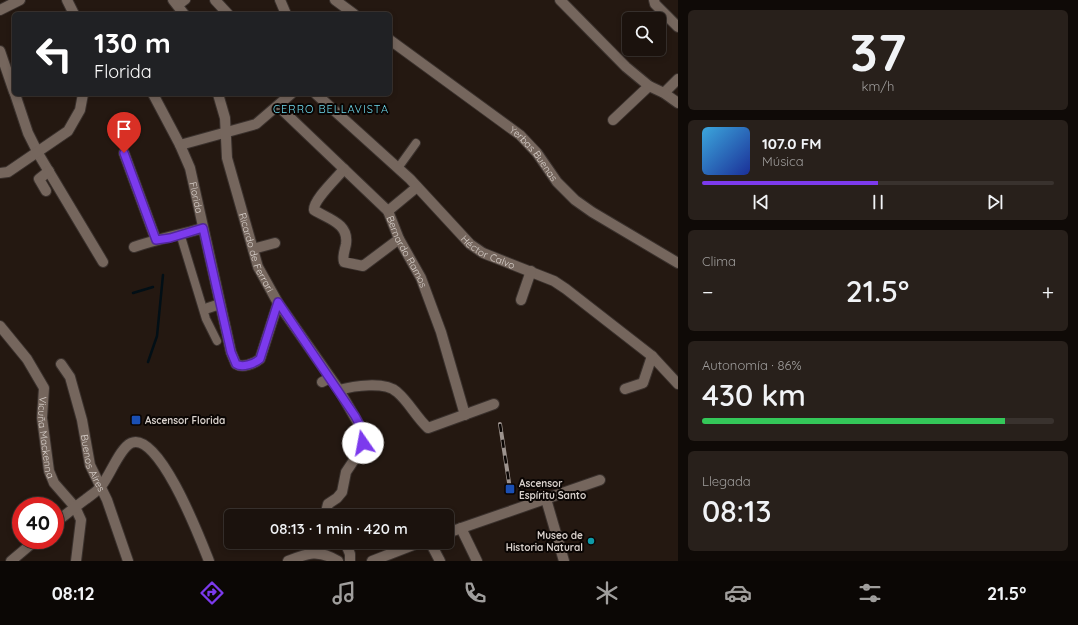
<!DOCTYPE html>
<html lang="es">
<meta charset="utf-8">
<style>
body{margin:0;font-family:Quicksand,sans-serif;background:#28201b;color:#f1f3f6;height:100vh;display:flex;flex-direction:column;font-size:15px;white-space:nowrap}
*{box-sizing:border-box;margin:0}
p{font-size:13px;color:#a09e9d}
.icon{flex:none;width:22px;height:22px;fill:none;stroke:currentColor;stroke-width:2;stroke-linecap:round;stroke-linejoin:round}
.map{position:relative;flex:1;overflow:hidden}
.panel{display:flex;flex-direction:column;gap:10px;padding:10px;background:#0f0a07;width:400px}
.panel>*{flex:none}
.top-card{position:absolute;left:12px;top:12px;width:380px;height:84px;border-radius:6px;box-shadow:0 2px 6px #0003,0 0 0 1px #39322e;background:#202124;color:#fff;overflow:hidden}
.controls{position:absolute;left:622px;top:12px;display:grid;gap:8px}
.controls a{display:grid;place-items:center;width:44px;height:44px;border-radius:6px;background:#1b120d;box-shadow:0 2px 6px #0003,0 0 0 1px #39322e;font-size:20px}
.speed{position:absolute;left:12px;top:497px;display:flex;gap:8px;font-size:20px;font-weight:700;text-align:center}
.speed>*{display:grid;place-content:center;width:52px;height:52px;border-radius:50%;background:#1b120d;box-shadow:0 2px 6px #0003,0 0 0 1px #39322e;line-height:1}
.speed .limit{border:6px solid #d22;background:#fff;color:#111}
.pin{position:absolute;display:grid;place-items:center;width:34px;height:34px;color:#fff;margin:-41px -17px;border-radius:50% 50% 50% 0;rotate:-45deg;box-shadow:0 0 4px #0007}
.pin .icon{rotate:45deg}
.me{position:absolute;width:44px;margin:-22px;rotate:348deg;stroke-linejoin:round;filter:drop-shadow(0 0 3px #0008)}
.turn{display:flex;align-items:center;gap:14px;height:84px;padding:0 16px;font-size:18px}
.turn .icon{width:52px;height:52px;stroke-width:2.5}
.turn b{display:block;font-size:28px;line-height:34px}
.big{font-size:30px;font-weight:600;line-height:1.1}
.panel .widget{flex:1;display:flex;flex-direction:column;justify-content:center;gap:6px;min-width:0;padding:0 14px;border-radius:6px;background:#28201b}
.panel .dial{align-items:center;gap:0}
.dial b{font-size:52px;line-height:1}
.song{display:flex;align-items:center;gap:12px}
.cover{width:48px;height:48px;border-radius:6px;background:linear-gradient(135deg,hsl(200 70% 55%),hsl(230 70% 35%))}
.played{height:4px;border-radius:2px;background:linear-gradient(90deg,#7c3aed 50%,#39322e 50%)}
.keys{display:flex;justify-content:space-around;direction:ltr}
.heat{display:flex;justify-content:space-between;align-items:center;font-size:22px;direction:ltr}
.charge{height:6px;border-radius:3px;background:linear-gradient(90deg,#34c759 86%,#39322e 0)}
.trip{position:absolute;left:224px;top:509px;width:230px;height:40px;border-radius:6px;background:#1b120d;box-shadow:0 2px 6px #0003,0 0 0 1px #39322e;font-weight:600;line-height:40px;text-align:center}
.menu{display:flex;height:64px;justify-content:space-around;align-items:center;background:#0b0705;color:#a09e9d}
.menu .icon{width:28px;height:28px}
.menu .selected{color:#7c3aed}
.menu b{font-size:18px;color:#f1f3f6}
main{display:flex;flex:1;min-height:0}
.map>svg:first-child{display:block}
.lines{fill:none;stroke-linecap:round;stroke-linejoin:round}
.stream{stroke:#020f16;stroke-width:2.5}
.pedestrian-casing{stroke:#3a312d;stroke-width:10}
.minor-casing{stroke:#3a312d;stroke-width:12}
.tertiary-casing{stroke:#3a312d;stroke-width:12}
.secondary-casing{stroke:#3a312d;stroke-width:12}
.pedestrian{stroke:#75665d;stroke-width:8}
.minor{stroke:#75665d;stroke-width:10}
.tertiary{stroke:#75665d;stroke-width:10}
.secondary{stroke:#75665d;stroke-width:10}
.rail-casing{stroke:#9d938e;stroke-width:4}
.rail{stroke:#0a0503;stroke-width:2.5;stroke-dasharray:8;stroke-linecap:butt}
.route-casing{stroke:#51269a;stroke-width:10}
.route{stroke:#7c3aed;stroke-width:7}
.transit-dot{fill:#1a4fb4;stroke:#0a0503;stroke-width:1.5}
.culture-dot{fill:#0f9aa8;stroke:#0a0503;stroke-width:1.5}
.labels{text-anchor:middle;stroke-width:4;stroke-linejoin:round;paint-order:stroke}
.street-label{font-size:10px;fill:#d8d0cb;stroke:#0a0503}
.poi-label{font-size:10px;font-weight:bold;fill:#d8d0cb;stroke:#0a0503;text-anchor:start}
.neighbourhood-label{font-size:11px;letter-spacing:1px;fill:#6ed7e9;stroke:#0a0503}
</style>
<main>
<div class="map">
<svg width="678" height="561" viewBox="0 0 678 561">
<rect width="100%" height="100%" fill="#241811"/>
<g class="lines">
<g class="stream">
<path d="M 133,293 L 153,287"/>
<path d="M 148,362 L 157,336 L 163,275"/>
</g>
<defs>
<g id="pedestrian">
<path d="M 178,6 L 186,0"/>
<path d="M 398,168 L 416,143"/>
<path d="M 182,240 L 206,319 L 217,341"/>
</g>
<g id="minor">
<path d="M 67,0 L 74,14"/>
<path d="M 215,0 L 228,14"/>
<path d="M 280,0 L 286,14"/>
<path d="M 654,0 L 655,4 L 678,27"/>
<path d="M 0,10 L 20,0"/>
<path d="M 0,51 L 14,92"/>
<path d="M 664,93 L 678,79"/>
<path d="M 15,94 L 28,133 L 39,155 L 103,262"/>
<path id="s1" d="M 153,94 L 180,145 L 190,168 L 231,352 L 236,364 C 242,368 254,364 260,359 L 278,303"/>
<path id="s2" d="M 316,94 L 410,179 L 470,244 L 483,253 L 554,281 L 566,289 L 652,356 L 678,384"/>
<path id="s3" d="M 278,106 L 388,211 L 399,239 L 421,278 L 441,332 L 465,415"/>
<path d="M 613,120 L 649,86"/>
<path d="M 180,145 L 256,124 L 291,94"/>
<path d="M 124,153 L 156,240"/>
<path d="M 344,169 C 337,178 313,200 314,210 C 328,219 349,223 346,244 C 345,250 342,256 344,262 L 363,266 L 399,239"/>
<path d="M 0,173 L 8,172 L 68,131 L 80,110 L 83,94"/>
<path d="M 46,191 L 39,179 L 49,171"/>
<path d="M 388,211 L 417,187"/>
<path d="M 134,247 C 157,239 180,235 203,228"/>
<path d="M 253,249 L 275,243"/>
<path d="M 521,300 L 531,271"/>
<path d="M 208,308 L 220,304"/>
<path id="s4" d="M 0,326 L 27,359 L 44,388 L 42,418 L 49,471 L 54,483 L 75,507 L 81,520 L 76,561"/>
<path id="s5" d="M 61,364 L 70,377 L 82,420 L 90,465 L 107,500 L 128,561"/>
<path d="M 322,382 L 330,378"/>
<path d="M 625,389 L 643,383 L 652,356"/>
<path d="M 339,390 C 353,386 385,381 397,392 C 409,402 416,417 428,428 L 494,404"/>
<path d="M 546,499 L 564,561"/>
<path d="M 55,523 C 65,515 75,507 86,499 C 91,495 98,491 102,485 C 110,475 120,448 131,443 C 159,430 201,541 209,561"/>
<path d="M 461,528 L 477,561"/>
<path d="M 447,533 L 600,480"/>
<path d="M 430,542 L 440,561"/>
<path d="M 11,561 L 36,540"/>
<path d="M 372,561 L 421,542"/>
</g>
<g id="tertiary">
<path d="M 173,0 L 184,14"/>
<path d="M 560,0 L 626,67 L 649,86 L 664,93 L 678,103"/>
<path id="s6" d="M 218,94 L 225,118 L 227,158 L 258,267 L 278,303 L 339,390 L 364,433 L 363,443 L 360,451 L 346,472 L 342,492 L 337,498 L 328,504 L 327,508 L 330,516"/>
<path d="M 345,542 L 350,554 L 350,561"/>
</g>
<g id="secondary">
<path d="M 335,0 L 354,14"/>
<path id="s7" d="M 390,40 L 520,135 L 537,153 L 557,182 L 575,200 L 592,212 L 678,263"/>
<path d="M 288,561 C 308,553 318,549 338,561"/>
</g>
</defs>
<use href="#pedestrian" class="pedestrian-casing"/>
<use href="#minor" class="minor-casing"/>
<use href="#tertiary" class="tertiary-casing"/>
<use href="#secondary" class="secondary-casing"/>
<use href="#pedestrian" class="pedestrian"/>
<use href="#minor" class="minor"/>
<use href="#tertiary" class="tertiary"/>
<use href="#secondary" class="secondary"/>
<defs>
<path id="rail" d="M 500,424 L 510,489"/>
</defs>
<use href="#rail" class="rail-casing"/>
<use href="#rail" class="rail"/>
</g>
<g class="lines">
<defs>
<path id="route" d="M 124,153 L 156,240 L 170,238 L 203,228 L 231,352 L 236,364 C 242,368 254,364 260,359 L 278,302 L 355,416 L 364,433 L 363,443"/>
</defs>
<use href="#route" class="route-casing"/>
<use href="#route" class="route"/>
</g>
<g class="transit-dot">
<rect x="131" y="415" width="10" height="10" rx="2"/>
<rect x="505" y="484" width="10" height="10" rx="2"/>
</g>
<circle class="culture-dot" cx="591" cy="541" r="4"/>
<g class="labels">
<g class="street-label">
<text dy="4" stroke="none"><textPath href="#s7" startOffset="184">Yerbas Buenas</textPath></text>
<text dy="4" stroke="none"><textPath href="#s1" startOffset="113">Florida</textPath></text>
<text dy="4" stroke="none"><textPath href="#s2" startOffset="235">Héctor Calvo</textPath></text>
<text dy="4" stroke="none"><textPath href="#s6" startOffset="164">Ricardo de Ferrari</textPath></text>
<text dy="4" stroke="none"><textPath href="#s3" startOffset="197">Bernardo Ramos</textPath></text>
<text dy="4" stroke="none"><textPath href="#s4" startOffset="126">Vicuña Mackenna</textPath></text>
<text dy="4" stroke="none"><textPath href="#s5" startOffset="105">Buenos Aires</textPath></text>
</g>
<g class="poi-label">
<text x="145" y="424">Ascensor Florida</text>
<text x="519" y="487">Ascensor<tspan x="519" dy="12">Espíritu Santo</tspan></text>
<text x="583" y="539" text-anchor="end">Museo de<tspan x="583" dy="12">Historia Natural</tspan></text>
</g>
<g class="neighbourhood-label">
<text x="331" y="113">CERRO BELLAVISTA</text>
</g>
</g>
</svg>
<div class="controls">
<a><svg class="icon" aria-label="search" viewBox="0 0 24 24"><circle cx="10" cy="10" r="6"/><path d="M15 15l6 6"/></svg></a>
</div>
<div class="speed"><div class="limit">40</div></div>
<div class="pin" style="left:124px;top:153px;background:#d93025"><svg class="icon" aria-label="arrive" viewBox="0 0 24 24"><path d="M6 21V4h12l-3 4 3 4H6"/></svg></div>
<svg class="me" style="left:363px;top:443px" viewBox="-20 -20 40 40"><circle r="19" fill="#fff"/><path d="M0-13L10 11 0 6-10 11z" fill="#7c3aed"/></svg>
<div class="trip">08:13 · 1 min · 420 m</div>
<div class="top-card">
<div class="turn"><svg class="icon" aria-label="left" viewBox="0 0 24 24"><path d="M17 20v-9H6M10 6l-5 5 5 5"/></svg><div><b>130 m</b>Florida</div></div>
</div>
</div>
<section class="panel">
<div class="widget dial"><b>37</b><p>km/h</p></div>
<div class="widget">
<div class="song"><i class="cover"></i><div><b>107.0 FM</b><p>Música</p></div></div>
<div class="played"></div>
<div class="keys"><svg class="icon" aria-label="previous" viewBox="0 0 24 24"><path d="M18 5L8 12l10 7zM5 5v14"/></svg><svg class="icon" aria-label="pause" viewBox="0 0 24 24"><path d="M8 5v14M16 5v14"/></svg><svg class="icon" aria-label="next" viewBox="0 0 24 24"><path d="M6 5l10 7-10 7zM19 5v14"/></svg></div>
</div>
<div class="widget"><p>Clima</p>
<div class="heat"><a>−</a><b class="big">21.5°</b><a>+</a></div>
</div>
<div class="widget"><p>Autonomía · 86%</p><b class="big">430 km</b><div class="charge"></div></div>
<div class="widget"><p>Llegada</p><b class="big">08:13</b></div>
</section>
</main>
<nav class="menu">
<b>08:12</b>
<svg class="icon selected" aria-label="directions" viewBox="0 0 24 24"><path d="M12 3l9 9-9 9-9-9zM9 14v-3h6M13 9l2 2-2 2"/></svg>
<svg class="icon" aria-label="music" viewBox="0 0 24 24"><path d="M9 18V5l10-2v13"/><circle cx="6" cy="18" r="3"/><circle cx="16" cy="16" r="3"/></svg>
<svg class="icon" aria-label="phone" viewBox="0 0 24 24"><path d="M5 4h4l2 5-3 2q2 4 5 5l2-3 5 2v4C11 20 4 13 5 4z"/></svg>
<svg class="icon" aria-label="climate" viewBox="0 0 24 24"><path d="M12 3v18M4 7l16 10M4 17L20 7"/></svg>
<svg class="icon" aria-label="car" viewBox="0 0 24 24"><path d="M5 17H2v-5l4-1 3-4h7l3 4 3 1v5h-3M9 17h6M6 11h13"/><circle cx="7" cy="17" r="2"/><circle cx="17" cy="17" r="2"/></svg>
<svg class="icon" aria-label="filters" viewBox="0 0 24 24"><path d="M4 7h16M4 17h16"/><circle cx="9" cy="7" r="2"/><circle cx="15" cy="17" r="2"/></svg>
<b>21.5°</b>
</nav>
